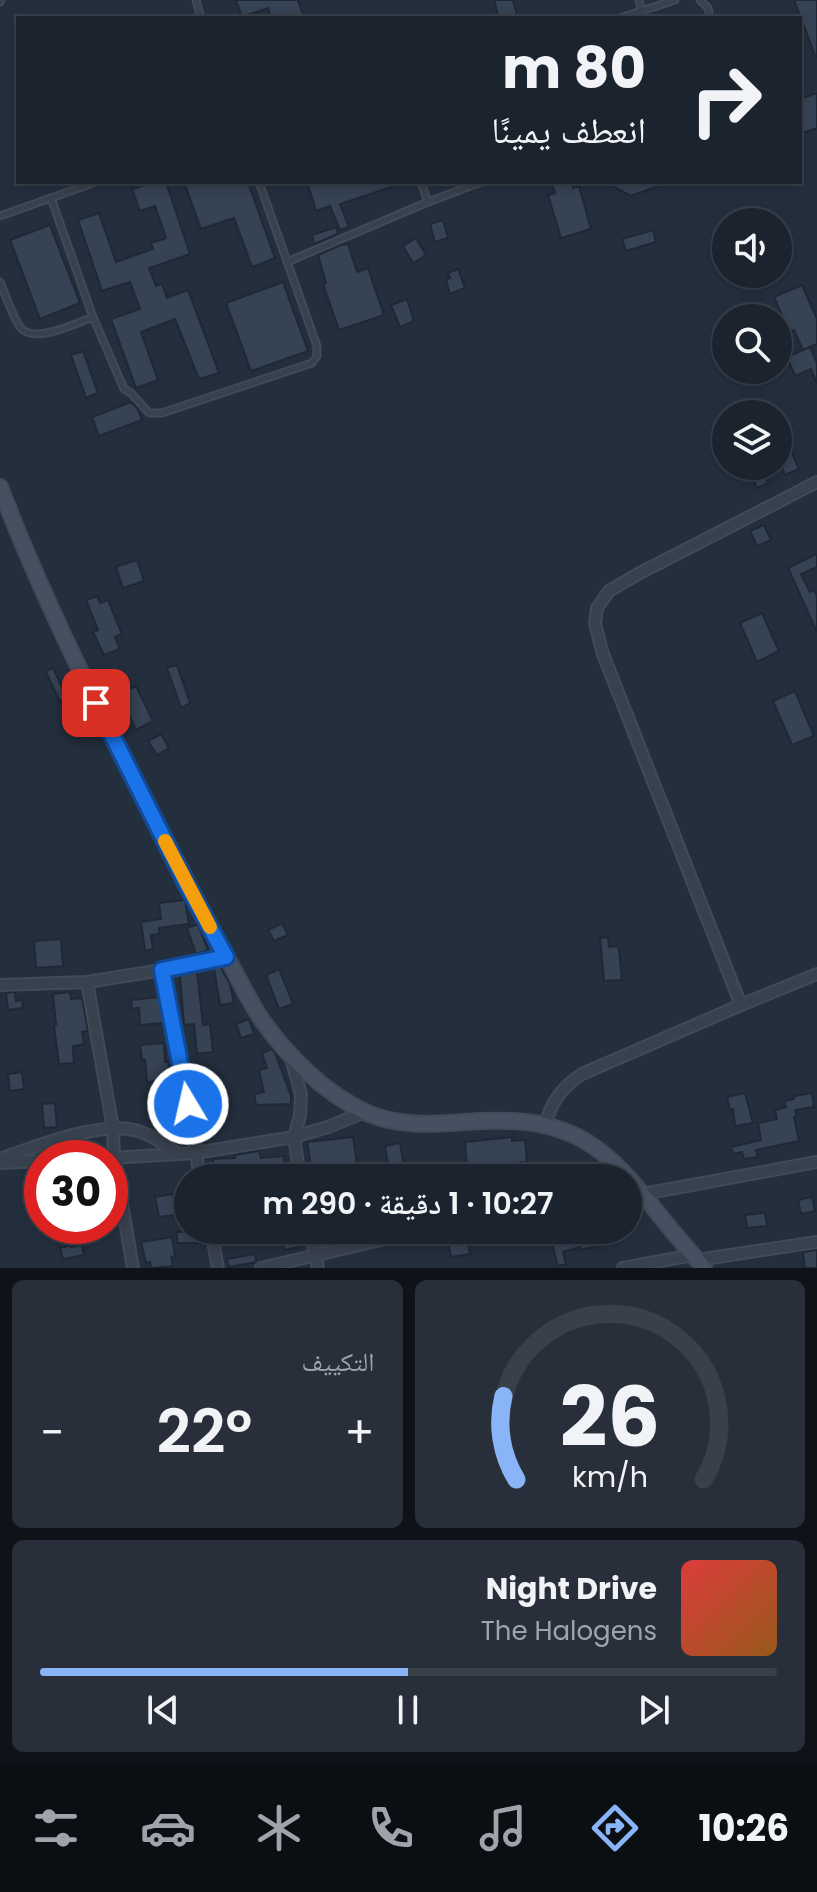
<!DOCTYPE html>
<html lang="ar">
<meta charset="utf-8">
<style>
body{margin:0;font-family:Poppins,"Noto Naskh Arabic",sans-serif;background:#282f3a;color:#f1f3f6;direction:rtl;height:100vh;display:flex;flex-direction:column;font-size:30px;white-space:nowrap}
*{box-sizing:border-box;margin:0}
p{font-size:26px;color:#a0a4aa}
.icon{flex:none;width:44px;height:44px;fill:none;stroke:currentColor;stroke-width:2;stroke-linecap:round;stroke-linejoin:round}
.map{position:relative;height:1268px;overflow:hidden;direction:ltr}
.panel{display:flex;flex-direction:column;gap:12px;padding:12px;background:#0f1319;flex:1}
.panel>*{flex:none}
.banner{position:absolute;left:16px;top:16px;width:786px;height:168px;border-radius:0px;box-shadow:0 4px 12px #0003,0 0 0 2px #39404a;direction:rtl;background:#1b232e;color:#f1f3f6;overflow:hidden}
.buttons{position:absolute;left:712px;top:208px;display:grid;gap:16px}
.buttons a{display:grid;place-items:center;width:80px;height:80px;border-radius:50%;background:#1b232e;box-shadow:0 4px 12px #0003,0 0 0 2px #39404a;font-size:40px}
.speed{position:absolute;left:24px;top:1140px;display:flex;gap:16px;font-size:40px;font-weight:700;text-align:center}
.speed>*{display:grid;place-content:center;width:104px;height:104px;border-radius:50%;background:#1b232e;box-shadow:0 4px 12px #0003,0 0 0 2px #39404a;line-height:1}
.speed .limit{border:12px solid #d22;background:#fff;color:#111}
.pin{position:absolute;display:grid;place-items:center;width:68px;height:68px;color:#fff;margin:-34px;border-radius:16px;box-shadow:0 4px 12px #0006}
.me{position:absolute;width:88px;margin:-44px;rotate:351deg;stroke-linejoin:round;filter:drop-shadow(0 0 6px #0008)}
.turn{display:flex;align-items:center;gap:28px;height:168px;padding:0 24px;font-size:36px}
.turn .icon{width:104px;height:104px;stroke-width:2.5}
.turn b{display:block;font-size:56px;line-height:68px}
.big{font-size:60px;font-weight:600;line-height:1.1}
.panel .card{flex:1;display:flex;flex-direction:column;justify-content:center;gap:12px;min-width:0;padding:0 28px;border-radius:12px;background:#282f3a}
.panel .dial{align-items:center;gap:0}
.dial svg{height:208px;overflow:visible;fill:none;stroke:#39404a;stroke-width:7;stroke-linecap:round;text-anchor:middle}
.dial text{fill:#f1f3f6;stroke:none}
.song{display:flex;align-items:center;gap:24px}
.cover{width:96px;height:96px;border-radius:12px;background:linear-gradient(135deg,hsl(0 70% 55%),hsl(30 70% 35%))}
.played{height:8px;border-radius:4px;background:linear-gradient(90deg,#8ab4f8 50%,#39404a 50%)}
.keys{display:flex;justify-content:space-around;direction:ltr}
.heat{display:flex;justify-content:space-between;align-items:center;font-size:44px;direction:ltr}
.panel .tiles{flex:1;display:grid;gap:12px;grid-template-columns:1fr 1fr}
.card:last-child{grid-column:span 2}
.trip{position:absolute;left:174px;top:1164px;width:468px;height:80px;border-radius:40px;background:#1b232e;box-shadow:0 4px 12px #0003,0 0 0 2px #39404a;font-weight:600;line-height:80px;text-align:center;direction:rtl}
.tab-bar{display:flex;height:128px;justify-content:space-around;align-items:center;background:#0b0e12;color:#a0a4aa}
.tab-bar .icon{width:56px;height:56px}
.tab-bar .selected{color:#8ab4f8}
.tab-bar b{font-size:36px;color:#f1f3f6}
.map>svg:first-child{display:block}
.building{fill:#364354;stroke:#1f2835;stroke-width:2}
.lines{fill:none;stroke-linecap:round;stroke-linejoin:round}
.lane-casing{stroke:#414a57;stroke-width:9}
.street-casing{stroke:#414a57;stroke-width:14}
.secondary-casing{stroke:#414a57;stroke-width:18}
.lane{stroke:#38414e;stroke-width:5}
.street{stroke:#38414e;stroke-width:10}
.secondary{stroke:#465061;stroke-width:14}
.route-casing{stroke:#114b97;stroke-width:20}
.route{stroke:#1a73e8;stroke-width:14}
.slow{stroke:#f59e0b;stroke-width:14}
</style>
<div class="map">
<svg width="817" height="1268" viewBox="0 0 817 1268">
<rect width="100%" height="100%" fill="#242f3e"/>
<g class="building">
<path d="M 236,0 L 298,0 L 304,18 L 271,18 L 268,8 L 242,17 Z"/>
<path d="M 494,0 L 513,0 L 518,18 L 499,18 Z"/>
<path d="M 794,0 L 817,0 L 817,58 L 816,58 Z"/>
<path d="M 817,93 L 817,128 L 800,134 L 800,99 Z"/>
<path d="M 154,182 L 166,182 L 190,254 L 149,268 L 156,286 L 162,284 L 167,298 L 188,290 L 219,373 L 199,379 L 175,319 L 141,332 L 158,380 L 136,388 L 111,319 L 140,309 L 130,282 L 102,291 L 78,220 L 99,213 L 116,262 L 153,249 L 151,243 L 166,238 L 155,206 L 140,211 L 132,189 Z"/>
<path d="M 184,182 L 248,182 L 275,258 L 252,267 L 234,218 L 201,229 Z"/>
<path d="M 307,182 L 400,182 L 400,184 L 340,204 L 349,227 L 340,230 L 330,206 L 316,211 Z"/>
<path d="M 551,182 L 571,182 L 573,188 L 579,186 L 591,229 L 561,238 L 548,195 L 555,193 Z"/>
<path d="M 605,182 L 667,182 L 667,183 L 631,196 Z"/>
<path d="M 443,220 L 448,238 L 435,242 L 430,224 Z"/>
<path d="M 50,225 L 80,303 L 40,319 L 10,240 Z"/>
<path d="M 336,227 L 338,234 L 314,244 L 312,235 Z"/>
<path d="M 653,230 L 656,242 L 626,251 L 622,239 Z"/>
<path d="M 416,238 L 426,255 L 413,263 L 403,246 Z"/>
<path d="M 348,244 L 357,272 L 368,268 L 384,315 L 339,330 L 323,284 L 326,283 L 318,255 L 341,245 Z"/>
<path d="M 458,269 L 465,288 L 450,294 L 446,280 L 450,278 L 448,273 Z"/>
<path d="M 283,282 L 308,351 L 251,371 L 226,303 Z"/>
<path d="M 802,285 L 817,319 L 817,344 L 803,350 L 794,330 L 789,332 L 774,297 Z"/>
<path d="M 407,299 L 414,321 L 400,327 L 391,305 Z"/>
<path d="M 810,347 L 817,363 L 817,384 L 811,369 L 795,376 L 787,357 Z"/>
<path d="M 83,351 L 98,393 L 86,398 L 71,355 Z"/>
<path d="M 131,402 L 138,409 L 142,420 L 99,436 L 92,417 Z"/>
<path d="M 778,420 L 799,469 L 785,475 L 778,458 Z"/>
<path d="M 747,466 L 761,466 L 768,483 L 757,488 Z"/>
<path d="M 764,525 L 771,540 L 757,546 L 750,531 Z"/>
<path d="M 817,554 L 817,567 L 801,574 L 810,592 L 814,590 L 817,596 L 817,632 L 788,568 Z"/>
<path d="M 137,560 L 144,581 L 123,588 L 116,567 Z"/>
<path d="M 97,596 L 100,603 L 108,600 L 122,634 L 115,637 L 120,649 L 104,655 L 93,632 L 98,630 L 86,600 Z"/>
<path d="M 762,613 L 779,651 L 757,662 L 740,623 Z"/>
<path d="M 177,665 L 190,703 L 181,708 L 167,668 Z"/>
<path d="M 53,668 L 62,687 L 67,684 L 73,696 L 60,702 L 46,672 Z"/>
<path d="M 136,686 L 153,721 L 136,730 L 119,694 Z"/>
<path d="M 795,691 L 814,736 L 792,745 L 773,701 Z"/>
<path d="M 161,734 L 169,748 L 157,755 L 148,741 Z"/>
<path d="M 185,900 L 189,924 L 159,928 L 159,934 L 151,935 L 153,949 L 145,951 L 141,922 L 161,919 L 159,903 Z"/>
<path d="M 282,923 L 288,935 L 274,941 L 268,930 Z"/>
<path d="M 198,924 L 208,950 L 196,954 L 187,928 Z"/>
<path d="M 608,937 L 609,947 L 618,946 L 619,950 L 622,980 L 604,981 L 600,938 Z"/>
<path d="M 61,939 L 63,966 L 36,968 L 34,941 Z"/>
<path d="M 220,966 L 230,984 L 234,1003 L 220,1005 L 214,968 Z"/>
<path d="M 279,969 L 293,1004 L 279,1009 L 266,975 Z"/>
<path d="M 197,972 L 203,1025 L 210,1024 L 213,1052 L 197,1054 L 194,1024 L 184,1025 L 180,975 Z"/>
<path d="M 15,992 L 16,1001 L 22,1000 L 23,1008 L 8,1010 L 6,993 Z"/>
<path d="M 70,992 L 71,999 L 82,998 L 88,1031 L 82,1032 L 84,1044 L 73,1046 L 74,1063 L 59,1064 L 54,1026 L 56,1025 L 53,994 Z"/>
<path d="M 160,997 L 165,1023 L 140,1025 L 139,1008 L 132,1009 L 131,1000 Z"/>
<path d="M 249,1019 L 254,1034 L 241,1038 L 236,1024 Z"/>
<path d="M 164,1043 L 165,1062 L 168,1062 L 170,1080 L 147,1082 L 145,1060 L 142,1060 L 140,1045 Z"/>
<path d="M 272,1049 L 275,1053 L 291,1096 L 291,1104 L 256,1105 L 254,1094 L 264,1092 L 259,1070 L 267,1068 L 262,1053 Z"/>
<path d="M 22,1072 L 24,1089 L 10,1091 L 8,1074 Z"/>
<path d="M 745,1093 L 753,1123 L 735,1126 L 733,1109 L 730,1110 L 727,1097 Z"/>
<path d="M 812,1093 L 814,1107 L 795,1110 L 797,1116 L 794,1117 L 799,1141 L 756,1150 L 758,1157 L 744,1159 L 742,1152 L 733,1154 L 731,1147 L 761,1140 L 758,1123 L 777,1119 L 775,1110 L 786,1107 L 784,1101 L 794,1099 L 794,1096 Z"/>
<path d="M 55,1103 L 57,1127 L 44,1128 L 42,1104 Z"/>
<path d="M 353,1137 L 359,1178 L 313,1178 L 307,1142 Z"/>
<path d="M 512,1137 L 512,1141 L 525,1140 L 527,1162 L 504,1164 L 507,1178 L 472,1178 L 470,1166 L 467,1167 L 465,1142 Z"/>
<path d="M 400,1143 L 406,1178 L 390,1178 L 385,1146 Z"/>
<path d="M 259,1151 L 261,1158 L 284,1156 L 285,1168 L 282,1168 L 283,1178 L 245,1178 L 245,1173 L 214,1175 L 213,1159 L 235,1158 L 235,1155 Z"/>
<path d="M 173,1194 L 176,1215 L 159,1217 L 155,1197 Z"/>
<path d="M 812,1197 L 815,1211 L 801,1214 L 798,1200 Z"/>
<path d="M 765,1213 L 767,1226 L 747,1228 L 745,1215 Z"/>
<path d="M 183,1230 L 197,1230 L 198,1243 L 177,1243 L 177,1232 L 184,1232 Z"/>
<path d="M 280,1230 L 302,1230 L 305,1246 L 284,1250 Z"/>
<path d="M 537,1230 L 551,1230 L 552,1233 L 565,1230 L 595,1230 L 598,1246 L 580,1250 L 580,1247 L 563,1252 L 566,1264 L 558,1266 L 552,1243 L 541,1246 Z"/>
<path d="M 172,1237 L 175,1256 L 171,1257 L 173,1266 L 151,1268 L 150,1262 L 146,1263 L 141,1242 Z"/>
<path d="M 467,1238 L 470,1254 L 451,1257 L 448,1241 Z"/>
<path d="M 71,1245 L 71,1247 L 82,1245 L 84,1255 L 63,1259 L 60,1248 Z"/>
<path d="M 817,1250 L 817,1268 L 805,1268 L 803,1252 Z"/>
<path d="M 255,1254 L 256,1262 L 229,1267 L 227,1259 Z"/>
</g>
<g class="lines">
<defs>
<g id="lane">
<path d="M 196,0 L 201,18"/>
<path d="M 639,0 L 642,12"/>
<path d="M 700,0 L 708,8 L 710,18"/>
<path d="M 0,2 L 1,0"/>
<path d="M 620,18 L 675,0"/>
<path d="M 421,182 L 428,202"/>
<path d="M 51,198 L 93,317 L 124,389 L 131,393 L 149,413 L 162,413 L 312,363 L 317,356 L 317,346 L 259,182"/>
<path d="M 0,216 L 96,182"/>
<path d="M 287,262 L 428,202 L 481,182"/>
<path d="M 0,282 C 5,293 14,321 21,328 C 34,344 77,323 93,317"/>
</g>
<g id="street">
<path d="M 162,970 L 180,1056 L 200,1178"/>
<path d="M 87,982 L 113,1128 L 114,1158 L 133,1268"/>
<path d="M 0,985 L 87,982 L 162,970 L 226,957"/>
<path d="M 741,1005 L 603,654 L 595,624 L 597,608 L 609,591 L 638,574 L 817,482"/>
<path d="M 291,1058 L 301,1094 L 300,1116 L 294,1137 L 300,1178"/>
<path d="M 546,1124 C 550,1102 564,1086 582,1074 L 741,1005 L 817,974"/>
<path d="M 110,1158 L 195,1153 L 294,1137 L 328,1127 L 365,1112"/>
<path d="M 0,1159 C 34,1147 99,1121 134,1130 C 151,1134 164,1144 178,1154"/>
<path d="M 0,1163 L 42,1161"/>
<path d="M 643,1194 L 817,1162"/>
<path d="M 211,1230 L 218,1268"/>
<path d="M 310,1230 L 318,1268"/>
<path d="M 697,1260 L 817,1242"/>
<path d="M 261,1268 L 423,1230"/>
<path d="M 623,1268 L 693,1255"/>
</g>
<path id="secondary" d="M 0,487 C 45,605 103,718 161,831 C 182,872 203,914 225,954 C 237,975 247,997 260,1017 C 286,1055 325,1094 367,1113 C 404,1129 441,1123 480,1121 C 575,1117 605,1146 661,1217 C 675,1235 690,1251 704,1268"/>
</defs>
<use href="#lane" class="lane-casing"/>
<use href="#street" class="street-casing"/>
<use href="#secondary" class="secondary-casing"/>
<use href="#lane" class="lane"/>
<use href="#street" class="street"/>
<use href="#secondary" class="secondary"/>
</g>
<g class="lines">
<defs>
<path id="route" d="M 96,703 L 188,887 L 226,957 L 162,970 L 188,1104"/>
</defs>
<use href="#route" class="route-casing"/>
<use href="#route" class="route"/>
<path class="slow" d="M 165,841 L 210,927"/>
</g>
</svg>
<div class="buttons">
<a><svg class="icon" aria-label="sound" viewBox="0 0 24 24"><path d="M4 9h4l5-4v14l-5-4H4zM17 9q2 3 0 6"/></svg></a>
<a><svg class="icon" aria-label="search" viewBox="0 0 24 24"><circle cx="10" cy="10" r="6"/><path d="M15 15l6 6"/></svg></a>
<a><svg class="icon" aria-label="layers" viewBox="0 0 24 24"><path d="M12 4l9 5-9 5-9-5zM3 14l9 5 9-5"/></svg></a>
</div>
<div class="speed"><div class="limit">30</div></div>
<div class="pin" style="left:96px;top:703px;background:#d93025"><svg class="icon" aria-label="arrive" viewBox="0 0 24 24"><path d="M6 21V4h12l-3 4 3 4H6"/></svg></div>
<svg class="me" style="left:188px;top:1104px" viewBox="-20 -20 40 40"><circle r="17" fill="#1a73e8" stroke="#fff" stroke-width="3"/><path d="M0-11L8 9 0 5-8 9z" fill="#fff"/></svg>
<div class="trip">10:27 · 1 دقيقة · 290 m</div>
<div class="banner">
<div class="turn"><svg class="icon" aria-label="right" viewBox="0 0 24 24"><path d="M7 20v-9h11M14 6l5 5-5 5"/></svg><div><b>80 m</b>انعطف يمينًا</div></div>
</div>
</div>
<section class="panel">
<div class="tiles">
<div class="card dial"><svg viewBox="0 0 100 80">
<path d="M14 69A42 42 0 1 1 86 69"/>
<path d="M14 69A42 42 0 0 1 9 37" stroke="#8ab4f8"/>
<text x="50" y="56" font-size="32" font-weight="700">26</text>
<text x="50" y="72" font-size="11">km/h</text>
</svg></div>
<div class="card"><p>التكييف</p>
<div class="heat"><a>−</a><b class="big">22°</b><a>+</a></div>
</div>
<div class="card">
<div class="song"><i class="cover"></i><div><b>Night Drive</b><p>The Halogens</p></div></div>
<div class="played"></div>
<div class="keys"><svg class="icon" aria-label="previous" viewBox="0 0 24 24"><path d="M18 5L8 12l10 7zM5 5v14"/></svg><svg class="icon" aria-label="pause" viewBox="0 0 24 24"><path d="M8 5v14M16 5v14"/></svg><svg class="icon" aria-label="next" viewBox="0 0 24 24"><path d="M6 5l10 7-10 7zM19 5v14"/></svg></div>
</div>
</div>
</section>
<nav class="tab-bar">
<b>10:26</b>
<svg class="icon selected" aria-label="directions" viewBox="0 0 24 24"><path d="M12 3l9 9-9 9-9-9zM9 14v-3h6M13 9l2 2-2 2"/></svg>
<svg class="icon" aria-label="music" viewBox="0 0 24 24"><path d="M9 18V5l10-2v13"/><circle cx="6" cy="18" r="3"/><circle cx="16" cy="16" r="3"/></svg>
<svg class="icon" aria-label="phone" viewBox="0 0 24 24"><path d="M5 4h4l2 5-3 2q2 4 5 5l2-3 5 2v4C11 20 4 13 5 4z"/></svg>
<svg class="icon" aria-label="climate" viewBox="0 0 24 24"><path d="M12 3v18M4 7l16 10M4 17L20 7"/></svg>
<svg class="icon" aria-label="car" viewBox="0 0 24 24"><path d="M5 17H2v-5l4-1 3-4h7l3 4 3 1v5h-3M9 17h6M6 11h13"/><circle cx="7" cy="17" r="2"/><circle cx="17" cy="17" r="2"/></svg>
<svg class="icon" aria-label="filters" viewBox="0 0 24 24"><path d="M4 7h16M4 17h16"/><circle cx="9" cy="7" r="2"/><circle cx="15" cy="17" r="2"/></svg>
</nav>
